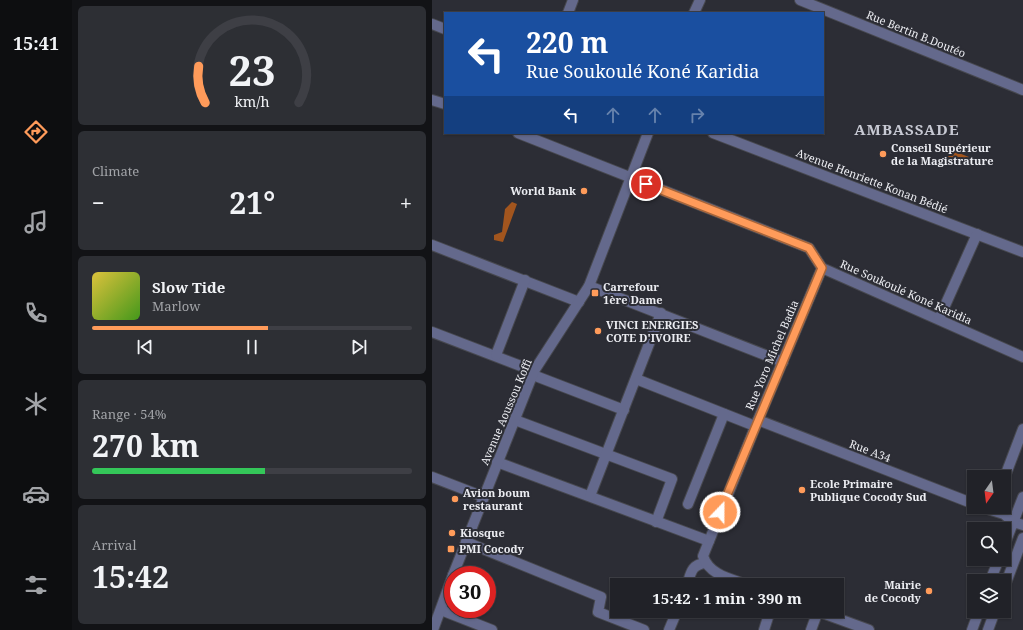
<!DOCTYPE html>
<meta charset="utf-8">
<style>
body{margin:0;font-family:"Noto Serif",serif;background:#2d2f34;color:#f1f3f6;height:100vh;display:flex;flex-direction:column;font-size:15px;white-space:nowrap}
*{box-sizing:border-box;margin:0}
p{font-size:13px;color:#a2a4a8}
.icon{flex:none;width:22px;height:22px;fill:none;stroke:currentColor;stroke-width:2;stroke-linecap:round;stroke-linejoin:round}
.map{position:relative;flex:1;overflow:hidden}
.details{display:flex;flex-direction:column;gap:6px;padding:6px;background:#121316;width:360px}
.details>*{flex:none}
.guide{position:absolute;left:12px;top:12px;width:380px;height:122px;border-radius:0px;box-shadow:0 1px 3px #0004,0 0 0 1px #3e3f45;background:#1a4fa0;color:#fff;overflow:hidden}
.needle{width:26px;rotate:194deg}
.fabs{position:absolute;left:535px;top:470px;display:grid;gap:8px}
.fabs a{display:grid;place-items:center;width:44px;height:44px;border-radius:0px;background:#212228;box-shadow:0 1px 3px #0004,0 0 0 1px #3e3f45;font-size:20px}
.speed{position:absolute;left:12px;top:566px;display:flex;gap:8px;font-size:20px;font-weight:700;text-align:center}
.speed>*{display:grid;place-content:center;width:52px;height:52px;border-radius:50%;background:#212228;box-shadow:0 1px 3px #0004,0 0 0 1px #3e3f45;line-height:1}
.speed .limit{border:6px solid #d22;background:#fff;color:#111}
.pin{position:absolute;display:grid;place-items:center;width:34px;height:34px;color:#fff;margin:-17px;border:2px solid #fff;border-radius:50%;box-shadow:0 1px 4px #0007}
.me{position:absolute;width:44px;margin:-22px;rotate:22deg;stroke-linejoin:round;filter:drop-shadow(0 0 3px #0008)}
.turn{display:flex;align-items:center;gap:14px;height:84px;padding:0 16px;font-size:18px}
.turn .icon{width:52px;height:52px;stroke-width:2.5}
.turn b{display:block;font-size:28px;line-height:34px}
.lanes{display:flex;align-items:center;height:38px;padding:0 16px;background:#0003;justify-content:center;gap:20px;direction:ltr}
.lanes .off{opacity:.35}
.big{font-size:30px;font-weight:700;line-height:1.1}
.details .tile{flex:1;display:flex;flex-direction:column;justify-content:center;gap:6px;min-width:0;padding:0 14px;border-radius:6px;background:#2d2f34}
.details .dial{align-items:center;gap:0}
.dial svg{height:104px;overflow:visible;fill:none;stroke:#3e3f45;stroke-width:7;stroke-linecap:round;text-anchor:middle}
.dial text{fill:#f1f3f6;stroke:none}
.song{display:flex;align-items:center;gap:12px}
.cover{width:48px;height:48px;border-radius:6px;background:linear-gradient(135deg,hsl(50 70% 55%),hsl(100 70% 35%))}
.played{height:4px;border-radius:2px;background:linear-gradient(90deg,#ff9b5a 55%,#3e3f45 55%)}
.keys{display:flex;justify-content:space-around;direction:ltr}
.heat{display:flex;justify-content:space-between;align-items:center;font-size:22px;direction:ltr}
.charge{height:6px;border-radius:3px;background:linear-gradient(90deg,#34c759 54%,#3e3f45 0)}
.trip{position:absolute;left:178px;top:578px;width:234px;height:40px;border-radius:0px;background:#212228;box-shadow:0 1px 3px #0004,0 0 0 1px #3e3f45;font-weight:700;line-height:40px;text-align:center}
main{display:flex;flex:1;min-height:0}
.menu{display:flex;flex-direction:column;width:72px;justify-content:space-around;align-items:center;background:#0d0e10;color:#a2a4a8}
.menu .icon{width:28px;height:28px}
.menu .on{color:#ff9b5a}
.menu b{font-size:18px;color:#f1f3f6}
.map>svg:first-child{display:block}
.water{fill:#a2551e}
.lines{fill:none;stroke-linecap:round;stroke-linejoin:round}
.minor-casing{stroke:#47484f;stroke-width:12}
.minor{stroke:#64698c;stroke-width:10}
.route-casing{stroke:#a6653a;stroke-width:10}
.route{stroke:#ff9b5a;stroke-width:7}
.poi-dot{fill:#ff9b5a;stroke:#2c2d35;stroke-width:1.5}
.labels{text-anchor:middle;stroke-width:4;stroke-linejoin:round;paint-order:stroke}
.street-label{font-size:11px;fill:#ecedf2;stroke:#2c2d35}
.poi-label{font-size:11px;font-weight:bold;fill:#ecedf2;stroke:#2c2d35;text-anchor:start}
.district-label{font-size:15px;font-weight:bold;letter-spacing:1px;fill:#c7c9d3;stroke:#2c2d35}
</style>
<main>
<nav class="menu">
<b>15:41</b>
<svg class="icon on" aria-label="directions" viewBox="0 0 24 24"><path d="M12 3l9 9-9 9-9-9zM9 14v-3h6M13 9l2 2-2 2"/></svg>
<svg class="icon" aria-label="music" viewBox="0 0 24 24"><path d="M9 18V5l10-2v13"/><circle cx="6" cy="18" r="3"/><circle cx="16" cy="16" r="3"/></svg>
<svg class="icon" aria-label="phone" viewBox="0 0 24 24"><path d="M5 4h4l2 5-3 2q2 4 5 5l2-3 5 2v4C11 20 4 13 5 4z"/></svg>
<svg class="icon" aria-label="climate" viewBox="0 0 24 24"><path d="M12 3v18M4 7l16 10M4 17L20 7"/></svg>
<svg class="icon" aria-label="car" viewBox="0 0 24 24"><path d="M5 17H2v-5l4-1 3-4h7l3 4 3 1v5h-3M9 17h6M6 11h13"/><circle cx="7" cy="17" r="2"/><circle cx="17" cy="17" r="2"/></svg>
<svg class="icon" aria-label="filters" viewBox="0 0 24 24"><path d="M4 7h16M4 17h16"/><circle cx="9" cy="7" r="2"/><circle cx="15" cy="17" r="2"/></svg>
</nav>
<section class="details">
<div class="tile dial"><svg viewBox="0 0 100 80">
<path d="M14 69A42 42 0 1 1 86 69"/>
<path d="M14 69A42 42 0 0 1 9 41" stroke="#ff9b5a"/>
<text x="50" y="56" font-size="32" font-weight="700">23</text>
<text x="50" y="72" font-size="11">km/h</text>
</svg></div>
<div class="tile"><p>Climate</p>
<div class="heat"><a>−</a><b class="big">21°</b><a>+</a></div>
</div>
<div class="tile">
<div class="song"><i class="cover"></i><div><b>Slow Tide</b><p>Marlow</p></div></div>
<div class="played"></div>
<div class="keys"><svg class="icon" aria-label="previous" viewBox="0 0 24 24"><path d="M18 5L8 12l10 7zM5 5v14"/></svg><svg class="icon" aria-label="pause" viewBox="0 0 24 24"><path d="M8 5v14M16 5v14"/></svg><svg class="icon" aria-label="next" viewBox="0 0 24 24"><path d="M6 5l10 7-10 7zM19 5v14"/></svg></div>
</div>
<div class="tile"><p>Range · 54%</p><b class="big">270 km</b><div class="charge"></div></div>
<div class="tile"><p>Arrival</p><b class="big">15:42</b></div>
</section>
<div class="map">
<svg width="591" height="630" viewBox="0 0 591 630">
<rect width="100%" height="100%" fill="#2c2d35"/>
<g class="water">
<path d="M 519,150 L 537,157 L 534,165 L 516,157 Z"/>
<path d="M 80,202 L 85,204 L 71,242 L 62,240 L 62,235 L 70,232 L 73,209 Z"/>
</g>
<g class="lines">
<defs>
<g id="minor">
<path d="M 368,0 L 591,90"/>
<path d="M 136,13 L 141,0"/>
<path d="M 262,13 L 268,0"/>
<path d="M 0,24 L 13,29"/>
<path d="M 0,100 L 13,104"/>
<path d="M 86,133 L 377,248 L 390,268 L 591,357"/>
<path d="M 281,133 L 591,252"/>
<path d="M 0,245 L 147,302"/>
<path d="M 157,286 L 351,362"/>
<path d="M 507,319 L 545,234"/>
<path d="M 0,332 L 102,371"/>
<path d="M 64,355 L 93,280"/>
<path d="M 101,375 L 192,410"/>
<path d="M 204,379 L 323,426"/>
<path d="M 83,420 L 240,479 L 224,522"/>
<path d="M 326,420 L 542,504"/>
<path d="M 65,462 L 277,541"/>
<path d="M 0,477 L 52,497"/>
<path d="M 572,479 L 591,429"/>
<path d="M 158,496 L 229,313"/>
<path d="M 256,504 L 292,414"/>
<path d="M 549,507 L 572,514 L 581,522 L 591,525"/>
<path d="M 34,542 L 169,597 L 166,612 L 212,630"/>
<path d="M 572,546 L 591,497"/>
<path d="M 21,575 L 102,371 L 157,286 L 216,133"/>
<path d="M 558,581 L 567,559"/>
<path d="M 255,585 C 259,573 259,565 273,563"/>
<path d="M 316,585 C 299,579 277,575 271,556 L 326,420 L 390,268"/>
<path d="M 572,588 L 591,538"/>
<path d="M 9,610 L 60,630"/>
<path d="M 385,611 L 437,630"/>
<path d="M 1,630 L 21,575"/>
<path d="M 237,630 L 245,611"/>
<path d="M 332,630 L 338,611"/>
<path d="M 379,630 L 386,611"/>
<path d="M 540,630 L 547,611"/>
<path d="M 556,630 L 563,611"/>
</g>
</defs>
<use href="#minor" class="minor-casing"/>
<use href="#minor" class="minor"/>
</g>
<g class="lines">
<defs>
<path id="route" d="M 214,184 L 377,248 L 390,268 L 288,512"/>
</defs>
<use href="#route" class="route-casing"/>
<use href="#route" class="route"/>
</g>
<g class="poi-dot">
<circle cx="451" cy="154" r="4"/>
<circle cx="152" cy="191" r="4"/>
<rect x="159" y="289" width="8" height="8" rx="2"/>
<circle cx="166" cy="331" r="4"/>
<circle cx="370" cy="490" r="4"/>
<circle cx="23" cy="499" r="4"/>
<circle cx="20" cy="533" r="4"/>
<rect x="15" y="545" width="8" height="8" rx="2"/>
<circle cx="497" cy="591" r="4"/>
</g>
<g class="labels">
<g class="street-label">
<text transform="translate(484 34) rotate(22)" y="4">Rue Bertin B.Doutéo</text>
<text transform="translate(440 181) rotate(21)" y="4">Avenue Henriette Konan Bédié</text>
<text transform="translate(474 292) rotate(24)" y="4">Rue Soukoulé Koné Karidia</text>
<text transform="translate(340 355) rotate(-67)" y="4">Rue Yoro Michel Badia</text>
<text transform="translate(74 412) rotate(-67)" y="4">Avenue Aoussou Koffi</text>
<text transform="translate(438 451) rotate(21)" y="4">Rue A34</text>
</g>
<g class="poi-label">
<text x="459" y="152">Conseil Supérieur<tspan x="459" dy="13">de la Magistrature</tspan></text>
<text x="144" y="195" text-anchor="end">World Bank</text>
<text x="171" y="291">Carrefour<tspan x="171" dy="13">1ère Dame</tspan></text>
<text x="174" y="329">VINCI ENERGIES<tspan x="174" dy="13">COTE D'IVOIRE</tspan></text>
<text x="378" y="488">Ecole Primaire<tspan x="378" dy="13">Publique Cocody Sud</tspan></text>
<text x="31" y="497">Avion boum<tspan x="31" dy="13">restaurant</tspan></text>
<text x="28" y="537">Kiosque</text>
<text x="27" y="553">PMI Cocody</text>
<text x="489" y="589" text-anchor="end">Mairie<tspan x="489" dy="13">de Cocody</tspan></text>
</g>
<g class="district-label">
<text x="475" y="135">AMBASSADE</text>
</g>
</g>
</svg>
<div class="fabs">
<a><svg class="needle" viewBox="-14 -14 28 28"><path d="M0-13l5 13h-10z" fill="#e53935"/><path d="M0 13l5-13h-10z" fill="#a2a4a8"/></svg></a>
<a><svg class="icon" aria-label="search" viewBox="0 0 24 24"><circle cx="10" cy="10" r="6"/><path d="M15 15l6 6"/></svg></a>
<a><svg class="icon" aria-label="layers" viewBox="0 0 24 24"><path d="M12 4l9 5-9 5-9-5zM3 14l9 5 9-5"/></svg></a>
</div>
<div class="speed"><div class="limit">30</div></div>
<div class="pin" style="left:214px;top:184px;background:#d93025"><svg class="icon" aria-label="arrive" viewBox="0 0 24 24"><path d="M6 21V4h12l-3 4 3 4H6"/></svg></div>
<svg class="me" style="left:288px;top:512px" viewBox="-20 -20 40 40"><circle r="17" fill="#ff9b5a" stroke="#fff" stroke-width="3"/><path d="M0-11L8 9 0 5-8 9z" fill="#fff"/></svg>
<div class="trip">15:42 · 1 min · 390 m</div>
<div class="guide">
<div class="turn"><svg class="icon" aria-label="left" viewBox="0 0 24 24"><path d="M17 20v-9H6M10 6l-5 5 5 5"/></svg><div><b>220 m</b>Rue Soukoulé Koné Karidia</div></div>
<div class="lanes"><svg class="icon" aria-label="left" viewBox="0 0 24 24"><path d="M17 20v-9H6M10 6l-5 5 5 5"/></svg><svg class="icon off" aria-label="ahead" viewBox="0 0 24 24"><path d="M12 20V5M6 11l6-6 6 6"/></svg><svg class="icon off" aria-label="ahead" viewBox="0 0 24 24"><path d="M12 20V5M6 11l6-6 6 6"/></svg><svg class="icon off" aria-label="right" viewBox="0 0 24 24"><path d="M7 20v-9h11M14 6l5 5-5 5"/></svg></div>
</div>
</div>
</main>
